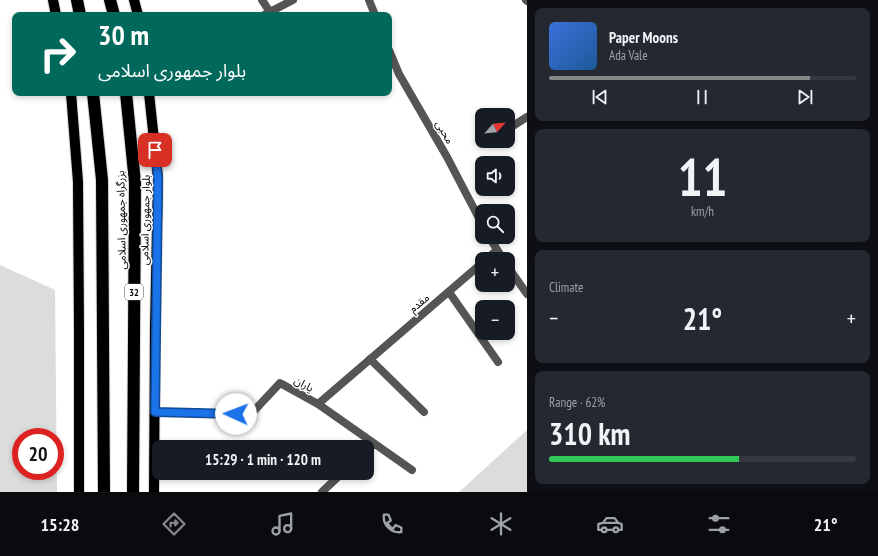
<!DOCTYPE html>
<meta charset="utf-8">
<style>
body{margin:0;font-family:"PT Sans Narrow","Noto Sans Arabic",sans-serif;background:#242831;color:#f1f3f6;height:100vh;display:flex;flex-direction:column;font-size:15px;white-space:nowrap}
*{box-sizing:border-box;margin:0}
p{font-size:13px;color:#9ea1a6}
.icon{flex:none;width:22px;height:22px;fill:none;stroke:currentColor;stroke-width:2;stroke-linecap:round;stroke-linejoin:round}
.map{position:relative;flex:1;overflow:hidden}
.sheet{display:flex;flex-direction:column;gap:8px;padding:8px;background:#0d0f14;width:351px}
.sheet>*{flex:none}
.top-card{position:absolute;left:12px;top:12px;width:380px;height:84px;border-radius:8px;box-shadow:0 2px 6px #0003;background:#00695c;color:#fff;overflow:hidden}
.needle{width:26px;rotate:63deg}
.buttons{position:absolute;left:475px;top:108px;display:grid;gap:8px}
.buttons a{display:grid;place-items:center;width:40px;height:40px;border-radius:8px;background:#171b24;box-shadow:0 2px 6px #0003;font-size:20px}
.speed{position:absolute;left:12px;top:428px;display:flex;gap:8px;font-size:20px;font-weight:700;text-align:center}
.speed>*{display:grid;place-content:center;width:52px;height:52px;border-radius:50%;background:#171b24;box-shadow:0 2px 6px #0003;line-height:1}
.speed .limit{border:6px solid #d22;background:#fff;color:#111}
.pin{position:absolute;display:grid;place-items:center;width:34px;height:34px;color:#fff;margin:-17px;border-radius:8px;box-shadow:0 2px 6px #0006}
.me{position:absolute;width:44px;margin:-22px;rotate:272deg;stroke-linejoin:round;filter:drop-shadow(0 0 3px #0008)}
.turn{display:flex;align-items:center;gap:14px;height:84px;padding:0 20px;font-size:18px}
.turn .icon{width:52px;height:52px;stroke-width:2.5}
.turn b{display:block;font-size:28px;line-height:34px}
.big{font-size:30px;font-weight:700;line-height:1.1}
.sheet .card{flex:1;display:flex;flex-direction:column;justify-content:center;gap:6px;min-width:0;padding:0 14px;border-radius:8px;background:#242831}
.sheet .dial{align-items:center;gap:0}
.dial b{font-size:52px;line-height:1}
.song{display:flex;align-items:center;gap:12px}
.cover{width:48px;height:48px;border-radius:6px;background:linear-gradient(135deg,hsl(220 70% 55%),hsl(210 70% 35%))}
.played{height:4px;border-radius:2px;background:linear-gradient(90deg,#858687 85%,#363941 85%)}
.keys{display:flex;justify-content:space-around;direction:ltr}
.heat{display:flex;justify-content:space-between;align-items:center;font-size:22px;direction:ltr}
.charge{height:6px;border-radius:3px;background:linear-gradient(90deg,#34c759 62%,#363941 0)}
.trip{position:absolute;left:152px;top:440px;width:222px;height:40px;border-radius:8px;background:#171b24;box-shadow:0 2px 6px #0003;font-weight:700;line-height:40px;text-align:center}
.tabs{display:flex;height:64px;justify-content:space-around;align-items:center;background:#090b0e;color:#9ea1a6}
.tabs .icon{width:28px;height:28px}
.tabs .current{color:#858687}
.tabs b{font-size:18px;color:#f1f3f6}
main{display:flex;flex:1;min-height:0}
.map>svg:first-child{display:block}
.green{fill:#dcdcdc;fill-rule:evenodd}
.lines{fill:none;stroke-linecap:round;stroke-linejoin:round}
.primary-casing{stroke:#dbdbdb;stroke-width:12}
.highway-casing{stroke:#dbdbdb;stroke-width:14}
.lane{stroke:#555;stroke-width:8}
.street{stroke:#555;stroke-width:8}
.primary{stroke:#000;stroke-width:10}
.highway{stroke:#000;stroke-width:12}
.route-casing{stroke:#114b97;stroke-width:10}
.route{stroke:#1a73e8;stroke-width:7}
.labels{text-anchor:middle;stroke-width:3;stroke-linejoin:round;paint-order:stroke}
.shield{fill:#fff;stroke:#4c4c4c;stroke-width:1}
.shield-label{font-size:10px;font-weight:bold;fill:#000}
.street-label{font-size:11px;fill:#000;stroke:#fff}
</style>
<main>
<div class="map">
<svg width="527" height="492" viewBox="0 0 527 492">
<rect width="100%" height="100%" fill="#fff"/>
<g class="green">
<path d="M 0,265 L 55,290 L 57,492 L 0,492 ZM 21,437 L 55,437 L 55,471 L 21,471 Z"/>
<path d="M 527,430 L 527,492 L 459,492 Z"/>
</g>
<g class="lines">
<defs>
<g id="primary">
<path d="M 53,0 L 56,15"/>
<path d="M 134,0 L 138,15"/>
<path d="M 71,93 L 78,182 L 79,330 L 79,492"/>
<path d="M 149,93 L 158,178 L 155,327 L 154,492"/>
</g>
<g id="highway">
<path d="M 77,0 L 80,15"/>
<path d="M 110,0 L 114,15"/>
<path d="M 93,93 L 102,180 L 104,492"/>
<path d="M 126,93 L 135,183 L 133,492"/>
</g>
</defs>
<use href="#primary" class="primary-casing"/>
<use href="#highway" class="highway-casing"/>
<g class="lane">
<path d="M 369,0 L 375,15"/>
<path d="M 526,0 L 527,1"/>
<path d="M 389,50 L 399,74 L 447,157 L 482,224"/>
<path d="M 508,129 L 527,117"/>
<path d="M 489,237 L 503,259"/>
<path d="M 487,259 L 497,250"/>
<path d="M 508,267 L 527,294"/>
<path d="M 449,292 L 498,362"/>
<path d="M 370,359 L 424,412"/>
<path d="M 318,404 L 482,263"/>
<path d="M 155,412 L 251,414 L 280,383 L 318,404 L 412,470"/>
<path d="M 367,451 L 374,444"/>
<path d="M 322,492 L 342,473"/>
</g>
<g class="street">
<path d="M 262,0 L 270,12"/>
<path d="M 264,15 L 293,0"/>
</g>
<use href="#primary" class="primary"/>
<use href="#highway" class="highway"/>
</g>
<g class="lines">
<defs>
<path id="route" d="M 155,150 L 158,178 L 155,412 L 236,414"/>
</defs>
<use href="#route" class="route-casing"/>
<use href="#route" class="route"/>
</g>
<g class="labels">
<rect class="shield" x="125" y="284" width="18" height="16" rx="3"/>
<g class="shield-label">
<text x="134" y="296">32</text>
</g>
<g class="street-label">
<text transform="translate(445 132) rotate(60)" y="4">محبی</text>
<text transform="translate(121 220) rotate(-91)" y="4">بزرگراه جمهوری اسلامی</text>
<text transform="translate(145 220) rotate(-89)" y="4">بلوار جمهوری اسلامی</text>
<text transform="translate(419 303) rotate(-40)" y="4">مقدم</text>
<text transform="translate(304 384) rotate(29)" y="4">یاران</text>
</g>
</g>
</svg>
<div class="buttons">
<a><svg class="needle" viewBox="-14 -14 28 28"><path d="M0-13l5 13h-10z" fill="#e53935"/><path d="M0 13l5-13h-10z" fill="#9ea1a6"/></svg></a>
<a><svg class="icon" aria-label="sound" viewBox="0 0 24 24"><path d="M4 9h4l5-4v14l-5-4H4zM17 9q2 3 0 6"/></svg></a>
<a><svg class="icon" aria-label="search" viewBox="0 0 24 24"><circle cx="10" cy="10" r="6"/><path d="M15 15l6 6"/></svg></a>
<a>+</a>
<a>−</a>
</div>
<div class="speed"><div class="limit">20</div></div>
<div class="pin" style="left:155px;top:150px;background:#d93025"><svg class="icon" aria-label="arrive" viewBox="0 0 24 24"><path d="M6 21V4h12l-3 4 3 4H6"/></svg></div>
<svg class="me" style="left:236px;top:414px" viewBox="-20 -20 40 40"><circle r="19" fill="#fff"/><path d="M0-13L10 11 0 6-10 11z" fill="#1a73e8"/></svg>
<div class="trip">15:29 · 1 min · 120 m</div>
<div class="top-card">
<div class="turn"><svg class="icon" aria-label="right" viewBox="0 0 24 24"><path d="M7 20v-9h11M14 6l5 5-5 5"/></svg><div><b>30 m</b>بلوار جمهوری اسلامی</div></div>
</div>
</div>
<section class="sheet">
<div class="card">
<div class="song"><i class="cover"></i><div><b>Paper Moons</b><p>Ada Vale</p></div></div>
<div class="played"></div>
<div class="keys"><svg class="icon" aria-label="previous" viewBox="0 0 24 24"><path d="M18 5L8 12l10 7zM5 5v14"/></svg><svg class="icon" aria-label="pause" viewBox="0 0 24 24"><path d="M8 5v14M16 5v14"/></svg><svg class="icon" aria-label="next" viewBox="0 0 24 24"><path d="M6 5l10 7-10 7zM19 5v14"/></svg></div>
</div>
<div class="card dial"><b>11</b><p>km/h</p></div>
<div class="card"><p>Climate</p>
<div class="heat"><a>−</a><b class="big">21°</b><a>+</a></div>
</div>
<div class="card"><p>Range · 62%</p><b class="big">310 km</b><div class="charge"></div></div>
</section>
</main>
<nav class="tabs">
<b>15:28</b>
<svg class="icon current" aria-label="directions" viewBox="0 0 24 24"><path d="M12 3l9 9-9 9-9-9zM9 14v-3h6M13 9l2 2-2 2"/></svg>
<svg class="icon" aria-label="music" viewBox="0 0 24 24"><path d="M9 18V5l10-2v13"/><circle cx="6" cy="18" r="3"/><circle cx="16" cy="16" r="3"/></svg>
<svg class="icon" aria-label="phone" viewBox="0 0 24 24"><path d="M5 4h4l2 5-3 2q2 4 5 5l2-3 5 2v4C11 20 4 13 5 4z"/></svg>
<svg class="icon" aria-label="climate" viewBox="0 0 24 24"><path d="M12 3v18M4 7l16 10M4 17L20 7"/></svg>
<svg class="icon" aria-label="car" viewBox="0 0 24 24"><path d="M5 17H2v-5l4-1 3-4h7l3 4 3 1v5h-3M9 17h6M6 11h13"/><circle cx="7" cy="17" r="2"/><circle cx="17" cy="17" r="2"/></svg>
<svg class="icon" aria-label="filters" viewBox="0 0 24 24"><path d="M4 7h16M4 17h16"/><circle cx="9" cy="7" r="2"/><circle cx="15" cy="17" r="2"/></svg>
<b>21°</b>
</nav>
